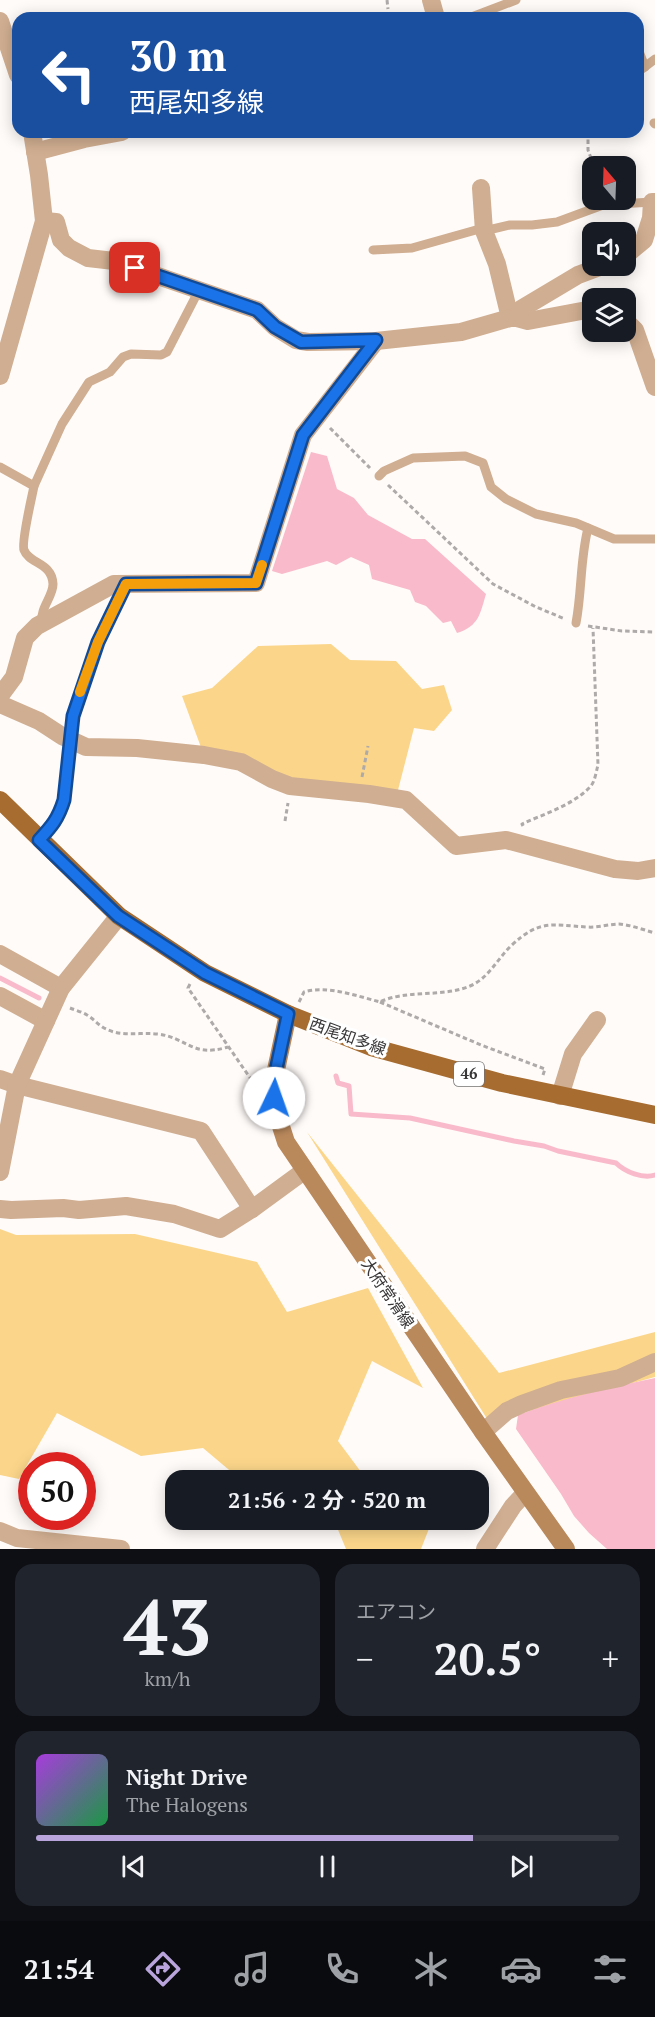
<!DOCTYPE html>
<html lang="ja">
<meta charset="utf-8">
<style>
body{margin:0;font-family:"PT Serif","Noto Sans JP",serif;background:#20242c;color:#f1f3f6;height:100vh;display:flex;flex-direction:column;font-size:22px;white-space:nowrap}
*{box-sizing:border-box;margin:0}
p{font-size:20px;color:#9ea1a6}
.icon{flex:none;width:33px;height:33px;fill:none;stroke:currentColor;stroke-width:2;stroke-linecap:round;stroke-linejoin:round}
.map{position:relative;height:1549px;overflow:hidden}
.panel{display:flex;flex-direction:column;gap:15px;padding:15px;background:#0d0f14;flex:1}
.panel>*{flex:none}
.guide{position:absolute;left:12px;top:12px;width:632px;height:126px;border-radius:18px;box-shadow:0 3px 15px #0003;background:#1a4fa0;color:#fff;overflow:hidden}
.needle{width:39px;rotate:341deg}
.fabs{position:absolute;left:582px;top:156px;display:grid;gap:12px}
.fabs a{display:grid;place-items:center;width:54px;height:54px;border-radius:12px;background:#171b24;box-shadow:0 3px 15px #0003;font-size:30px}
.speed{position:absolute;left:18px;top:1452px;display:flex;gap:12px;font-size:30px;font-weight:700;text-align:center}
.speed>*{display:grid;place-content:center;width:78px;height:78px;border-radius:50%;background:#171b24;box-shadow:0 3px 15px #0003;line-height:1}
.speed .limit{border:9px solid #d22;background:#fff;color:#111}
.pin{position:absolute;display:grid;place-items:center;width:51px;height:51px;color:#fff;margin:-26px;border-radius:12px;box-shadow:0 3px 9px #0006}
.me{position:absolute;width:66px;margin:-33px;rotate:3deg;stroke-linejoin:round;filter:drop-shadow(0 0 4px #0008)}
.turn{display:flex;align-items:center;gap:21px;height:126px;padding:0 18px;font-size:27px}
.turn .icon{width:78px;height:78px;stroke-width:2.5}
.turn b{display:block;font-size:42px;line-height:51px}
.big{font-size:45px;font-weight:700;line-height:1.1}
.panel .card{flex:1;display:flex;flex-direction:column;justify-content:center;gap:9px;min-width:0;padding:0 21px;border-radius:18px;background:#20242c}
.panel .dial{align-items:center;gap:0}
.dial b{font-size:78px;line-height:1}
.song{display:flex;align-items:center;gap:18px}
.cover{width:72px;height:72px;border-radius:9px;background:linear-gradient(135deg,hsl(280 70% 55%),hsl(140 70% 35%))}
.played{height:6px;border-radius:3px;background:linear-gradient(90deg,#b9a5dc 75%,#363941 75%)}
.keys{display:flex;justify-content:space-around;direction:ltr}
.heat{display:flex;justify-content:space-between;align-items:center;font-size:33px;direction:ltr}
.panel .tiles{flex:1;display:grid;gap:15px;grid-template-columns:1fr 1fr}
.card:last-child{grid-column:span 2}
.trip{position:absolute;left:165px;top:1470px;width:324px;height:60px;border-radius:18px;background:#171b24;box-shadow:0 3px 15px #0003;font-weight:700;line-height:60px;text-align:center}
.tab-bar{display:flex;height:96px;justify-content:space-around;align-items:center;background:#090b0e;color:#9ea1a6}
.tab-bar .icon{width:42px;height:42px}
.tab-bar .on{color:#b9a5dc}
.tab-bar b{font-size:27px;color:#f1f3f6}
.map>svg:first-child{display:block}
.green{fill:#fbd68a}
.water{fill:#f9bacb}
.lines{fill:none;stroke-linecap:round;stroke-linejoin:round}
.stream{stroke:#f9bacb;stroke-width:5}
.path{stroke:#aeaaa9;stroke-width:3;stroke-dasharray:4.5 3;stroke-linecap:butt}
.lane{stroke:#d0ae91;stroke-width:9}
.street{stroke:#d0ae91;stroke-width:18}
.secondary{stroke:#b9885b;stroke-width:18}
.primary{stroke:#a76c30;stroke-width:18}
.route-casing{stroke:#114b97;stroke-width:15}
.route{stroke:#1a73e8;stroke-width:10}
.slow{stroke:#f59e0b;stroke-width:10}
.labels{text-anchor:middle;stroke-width:6;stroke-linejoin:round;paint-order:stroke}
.shield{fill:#fff;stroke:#747272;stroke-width:1.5}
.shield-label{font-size:15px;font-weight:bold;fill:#383636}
.street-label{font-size:16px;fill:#383636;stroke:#fff}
</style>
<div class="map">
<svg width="655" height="1549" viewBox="0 0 655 1549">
<rect width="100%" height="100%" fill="#fffbf9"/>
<g class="green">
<path d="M 331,644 L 350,660 L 396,661 L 422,689 L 444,685 L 452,710 L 434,731 L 414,728 L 397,794 L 300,794 L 202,750 L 182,696 L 212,688 L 258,646 Z"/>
<path d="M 307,1132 L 499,1373 L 655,1332 L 655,1377 L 489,1422 Z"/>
<path d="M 0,1229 L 16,1235 L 135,1234 L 257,1262 L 287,1312 L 368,1288 L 423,1388 L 372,1361 L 338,1441 L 367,1480 L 241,1480 L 203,1448 L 141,1456 L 57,1413 L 19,1479 L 0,1475 Z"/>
<path d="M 334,1520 L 427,1520 L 432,1521 L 421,1549 L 346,1549 Z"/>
</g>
<g class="water">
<path d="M 311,452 L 327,456 L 337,489 L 354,498 L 368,515 L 412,539 L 425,539 L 486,594 C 480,614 479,626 457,633 L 451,621 L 443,623 L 426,606 L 415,602 L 410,590 L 372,579 L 369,565 L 351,557 L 336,565 L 327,561 L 282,574 L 272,571 Z"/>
<path d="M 655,1378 L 655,1549 L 607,1549 L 589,1533 L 574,1516 L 561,1494 L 516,1429 L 518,1415 C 563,1398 608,1388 655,1378 Z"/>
</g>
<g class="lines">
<g class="stream">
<path d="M 0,978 L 39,998"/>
<path d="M 336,1076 L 338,1083 L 349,1086 L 351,1114 L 410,1118 L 514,1141 L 544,1146 L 558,1151 L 616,1163 C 625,1172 643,1179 655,1175"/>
</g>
<g class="path">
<path d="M 387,0 L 388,9"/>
<path d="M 588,132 L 588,150 L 594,166"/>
<path d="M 330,428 L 370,468"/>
<path d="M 388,485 L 493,584 L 536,607 L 565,619"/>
<path d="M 588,626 L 622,631 L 655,632"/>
<path d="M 362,777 L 368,746"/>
<path d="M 285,821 L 288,803"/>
<path d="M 523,826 L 522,824 C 544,814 573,805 590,787 C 595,782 596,772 598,765 L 593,628"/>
<path d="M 190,984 L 188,988 L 255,1085"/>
<path d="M 299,1002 L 304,992 C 327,985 357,996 380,1002 C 407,989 441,998 470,986 C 489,978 497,959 512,945 C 540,919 552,925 587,927 C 598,928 609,924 619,924 C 631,925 644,930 655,933"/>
<path d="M 380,1002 L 481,1045 L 545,1069 L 543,1075"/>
<path d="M 70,1008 C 75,1010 82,1012 87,1015 C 94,1019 99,1026 106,1029 C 122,1037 140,1032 157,1034 C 187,1037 191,1058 228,1047"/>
</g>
<g class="lane">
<path d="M 469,18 L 516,0"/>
<path d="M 638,49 L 645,67"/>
<path d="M 638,72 L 655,59"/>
<path d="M 654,123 L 655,124"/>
<path d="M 484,231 L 510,225 L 532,225 L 557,222 L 603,205 L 652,202"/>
<path d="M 373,250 L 412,248 L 483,228"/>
<path d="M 0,467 L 34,486 L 62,424 L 89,382 L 110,372 L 123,357 L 131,354 L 161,355 L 167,352 L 199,290"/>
<path d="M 379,476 L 384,471 L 413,458 L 465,456 L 483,463 L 491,487 L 506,499 L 536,514 L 576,523 L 614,539 L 654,539"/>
<path d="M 34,486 C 32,497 21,542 24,550 C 29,564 52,562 53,584 C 53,597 40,607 42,623"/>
<path d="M 576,623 C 582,591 580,560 588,528"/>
<path d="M 39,840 C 52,826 58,819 64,800 L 73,716 L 97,642 L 126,584"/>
</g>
<g class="street">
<path d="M 431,0 L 436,18"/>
<path d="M 0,21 L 18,75"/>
<path d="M 35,152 L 84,139 L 122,132"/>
<path d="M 481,188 L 484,231 L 497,264 L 510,318"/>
<path d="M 44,221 L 56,222 L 61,240 L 69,248 L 88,258 L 114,261 L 257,310 L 275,327 L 296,340 L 308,342 L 376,341 L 461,332 L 510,318 L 517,318 L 528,321 L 592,309"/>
<path d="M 626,255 L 644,240 L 651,218 L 652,202 L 655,202"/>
<path d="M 517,318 L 521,309 L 578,275 L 602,266"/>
<path d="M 626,321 L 635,330 L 655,387"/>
<path d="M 0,376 L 44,221 L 39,175 L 32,132"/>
<path d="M 0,696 L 14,677 L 25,638 L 37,626 L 114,584 L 256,583 L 303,435 L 376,341"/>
<path d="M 0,704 L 39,721 L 62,736 L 86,747 L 137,748 L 204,755 L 241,762 L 272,779 L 290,786 L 369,794 L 406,800 L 456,846 L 506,840 L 615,869 L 638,871 L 655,868"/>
<path d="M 0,954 L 61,988"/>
<path d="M 0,996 L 46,1021"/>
<path d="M 0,1079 L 17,1085 L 201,1131 L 252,1209"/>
<path d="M 560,1096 L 573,1054 L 597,1020"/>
<path d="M 0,1172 L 17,1085 L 61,988 L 119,916"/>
<path d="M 0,1209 L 11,1210 L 63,1208 L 79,1210 L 126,1206 L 174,1214 L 220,1229 L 252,1209 L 304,1171"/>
<path d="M 483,1432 L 507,1411 L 522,1404 L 561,1390 L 620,1378 L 655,1362"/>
<path d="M 0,1531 L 17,1538 L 121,1549"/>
<path d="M 485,1549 L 513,1506 L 525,1493"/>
</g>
<path class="secondary" d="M 288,1014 L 273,1084 L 276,1111 L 286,1142 L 483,1432 L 566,1549"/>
<path class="primary" d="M 0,800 L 119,916 L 205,973 L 288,1014 L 371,1047 L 502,1083 L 655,1115"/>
</g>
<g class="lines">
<defs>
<path id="route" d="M 135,268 L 257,310 L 275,327 L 301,342 L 376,340 L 303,435 L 256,583 L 126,584 L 98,642 L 73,716 L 64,800 C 58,819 52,826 39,840 L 118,916 L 205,973 L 288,1014 L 273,1084 L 274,1098"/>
</defs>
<use href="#route" class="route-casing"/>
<use href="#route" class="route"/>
<path class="slow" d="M 80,692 L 98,642 L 126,584 L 256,583 L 262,565"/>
</g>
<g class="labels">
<rect class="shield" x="454" y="1062" width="30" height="24" rx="4.5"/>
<g class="shield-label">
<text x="469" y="1079">46</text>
</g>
<g class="street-label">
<text transform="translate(348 1036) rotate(20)" y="6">西尾知多線</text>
<text transform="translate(388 1293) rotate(56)" y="6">大府常滑線</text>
</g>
</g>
</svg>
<div class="fabs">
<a><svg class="needle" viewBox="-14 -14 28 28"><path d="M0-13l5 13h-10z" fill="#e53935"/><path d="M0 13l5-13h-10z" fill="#9ea1a6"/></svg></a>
<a><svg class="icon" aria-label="sound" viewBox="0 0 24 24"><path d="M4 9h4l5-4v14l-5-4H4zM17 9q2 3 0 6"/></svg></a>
<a><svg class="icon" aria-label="layers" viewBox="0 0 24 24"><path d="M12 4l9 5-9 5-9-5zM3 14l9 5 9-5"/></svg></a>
</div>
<div class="speed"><div class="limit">50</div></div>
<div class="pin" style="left:135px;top:268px;background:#d93025"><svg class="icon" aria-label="arrive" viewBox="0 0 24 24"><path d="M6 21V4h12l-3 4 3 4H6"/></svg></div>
<svg class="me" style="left:274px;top:1098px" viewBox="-20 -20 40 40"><circle r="19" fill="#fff"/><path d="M0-13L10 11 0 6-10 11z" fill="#1a73e8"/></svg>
<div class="trip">21:56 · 2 分 · 520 m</div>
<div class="guide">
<div class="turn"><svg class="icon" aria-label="left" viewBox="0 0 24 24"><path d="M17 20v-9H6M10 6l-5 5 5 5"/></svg><div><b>30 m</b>西尾知多線</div></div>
</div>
</div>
<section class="panel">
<div class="tiles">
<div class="card dial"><b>43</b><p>km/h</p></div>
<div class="card"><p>エアコン</p>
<div class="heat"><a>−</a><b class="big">20.5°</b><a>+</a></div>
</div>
<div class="card">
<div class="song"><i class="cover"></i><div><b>Night Drive</b><p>The Halogens</p></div></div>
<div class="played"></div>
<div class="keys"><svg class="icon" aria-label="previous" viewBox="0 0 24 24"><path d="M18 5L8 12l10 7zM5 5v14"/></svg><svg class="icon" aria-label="pause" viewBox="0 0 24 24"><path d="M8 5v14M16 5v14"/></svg><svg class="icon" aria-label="next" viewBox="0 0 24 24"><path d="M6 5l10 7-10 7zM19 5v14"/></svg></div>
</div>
</div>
</section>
<nav class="tab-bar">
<b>21:54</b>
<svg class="icon on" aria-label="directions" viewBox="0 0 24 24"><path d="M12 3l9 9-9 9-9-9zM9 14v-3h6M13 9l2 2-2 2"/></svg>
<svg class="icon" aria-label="music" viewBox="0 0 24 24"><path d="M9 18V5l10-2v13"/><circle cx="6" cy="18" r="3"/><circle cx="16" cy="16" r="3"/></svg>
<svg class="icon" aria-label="phone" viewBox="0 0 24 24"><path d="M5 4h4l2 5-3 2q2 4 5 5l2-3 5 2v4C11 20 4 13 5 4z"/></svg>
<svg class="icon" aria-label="climate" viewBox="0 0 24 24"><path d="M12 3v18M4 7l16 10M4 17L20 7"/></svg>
<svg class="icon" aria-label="car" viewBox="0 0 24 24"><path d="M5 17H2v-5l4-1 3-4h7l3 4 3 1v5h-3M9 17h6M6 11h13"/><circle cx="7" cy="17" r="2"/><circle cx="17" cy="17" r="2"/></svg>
<svg class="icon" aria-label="filters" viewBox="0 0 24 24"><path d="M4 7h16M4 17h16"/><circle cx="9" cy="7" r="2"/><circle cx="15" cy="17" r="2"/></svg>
</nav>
